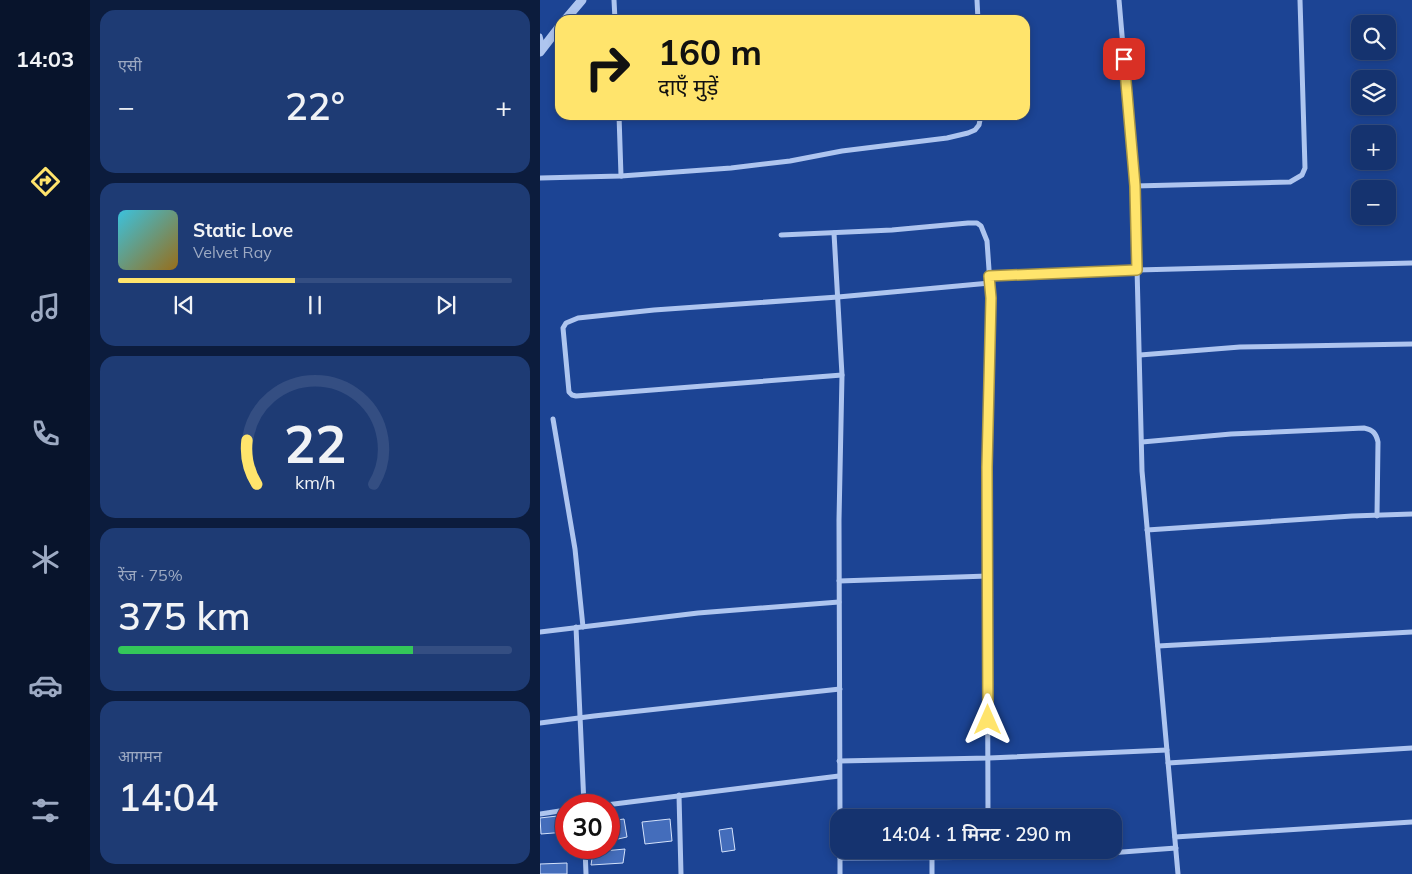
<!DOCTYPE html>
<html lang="hi">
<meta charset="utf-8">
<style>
body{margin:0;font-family:Mulish,"Noto Sans Devanagari",sans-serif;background:#1e3b74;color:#f1f3f6;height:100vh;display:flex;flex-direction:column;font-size:19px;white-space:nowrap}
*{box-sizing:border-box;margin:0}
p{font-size:16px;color:#9daac3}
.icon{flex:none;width:28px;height:28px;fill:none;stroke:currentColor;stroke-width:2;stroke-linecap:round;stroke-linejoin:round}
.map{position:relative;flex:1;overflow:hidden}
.drawer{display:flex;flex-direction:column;gap:10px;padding:10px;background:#0c1c3d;width:450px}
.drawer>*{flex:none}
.guide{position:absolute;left:15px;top:15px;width:475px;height:105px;border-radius:15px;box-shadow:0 2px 8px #0003,0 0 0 1px #344e82;background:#ffe46c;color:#111;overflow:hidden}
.tools{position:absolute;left:811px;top:15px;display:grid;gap:10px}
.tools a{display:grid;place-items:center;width:45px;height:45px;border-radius:10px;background:#15336f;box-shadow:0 2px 8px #0003,0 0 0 1px #344e82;font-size:25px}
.speed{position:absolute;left:15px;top:794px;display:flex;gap:10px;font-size:25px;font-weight:700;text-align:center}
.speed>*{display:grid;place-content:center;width:65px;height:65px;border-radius:50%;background:#15336f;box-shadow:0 2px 8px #0003,0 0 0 1px #344e82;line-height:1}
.speed .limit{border:8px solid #d22;background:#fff;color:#111}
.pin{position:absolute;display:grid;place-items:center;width:42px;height:42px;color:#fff;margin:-21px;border-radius:10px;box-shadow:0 2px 8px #0006}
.me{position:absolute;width:55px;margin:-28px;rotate:0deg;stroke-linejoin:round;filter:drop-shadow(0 0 4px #0008)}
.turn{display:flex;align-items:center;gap:18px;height:105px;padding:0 20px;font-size:22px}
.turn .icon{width:65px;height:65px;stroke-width:2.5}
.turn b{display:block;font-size:35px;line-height:42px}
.big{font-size:38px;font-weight:600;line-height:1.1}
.drawer .widget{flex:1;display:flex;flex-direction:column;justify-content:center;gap:8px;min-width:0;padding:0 18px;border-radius:15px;background:#1e3b74}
.drawer .dial{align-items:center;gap:0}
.dial svg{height:130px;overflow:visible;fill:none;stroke:#344e82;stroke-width:7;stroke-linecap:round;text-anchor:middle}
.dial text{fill:#f1f3f6;stroke:none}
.song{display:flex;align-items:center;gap:15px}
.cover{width:60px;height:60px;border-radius:8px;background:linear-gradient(135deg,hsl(190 70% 55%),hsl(40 70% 35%))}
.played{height:5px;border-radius:2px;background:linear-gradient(90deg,#ffe46c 45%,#344e82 45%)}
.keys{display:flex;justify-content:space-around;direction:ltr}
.heat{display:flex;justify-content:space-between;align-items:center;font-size:28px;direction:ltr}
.charge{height:8px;border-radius:4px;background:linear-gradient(90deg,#34c759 75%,#344e82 0)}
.trip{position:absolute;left:290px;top:809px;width:292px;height:50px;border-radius:15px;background:#15336f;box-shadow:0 2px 8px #0003,0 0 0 1px #344e82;font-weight:600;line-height:50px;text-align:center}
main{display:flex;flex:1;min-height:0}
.tabs{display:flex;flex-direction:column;width:90px;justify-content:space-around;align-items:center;background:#08142c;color:#9daac3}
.tabs .icon{width:35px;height:35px}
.tabs .on{color:#ffe46c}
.tabs b{font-size:22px;color:#f1f3f6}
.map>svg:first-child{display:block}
.building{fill:#446dbb;stroke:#d4e2fb}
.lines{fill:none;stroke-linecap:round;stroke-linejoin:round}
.minor{stroke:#aec5ef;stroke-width:5}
.tertiary{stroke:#aec5ef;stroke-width:9}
.route-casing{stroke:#a69446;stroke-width:12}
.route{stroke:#ffe46c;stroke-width:9}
</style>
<main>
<nav class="tabs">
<b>14:03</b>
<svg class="icon on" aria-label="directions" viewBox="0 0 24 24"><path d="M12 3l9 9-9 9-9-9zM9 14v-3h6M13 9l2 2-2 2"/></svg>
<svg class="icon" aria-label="music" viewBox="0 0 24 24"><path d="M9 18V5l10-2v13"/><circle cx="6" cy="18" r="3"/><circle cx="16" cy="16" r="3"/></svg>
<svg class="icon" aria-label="phone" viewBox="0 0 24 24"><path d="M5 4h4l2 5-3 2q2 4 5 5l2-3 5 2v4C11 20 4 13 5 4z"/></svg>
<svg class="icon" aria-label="climate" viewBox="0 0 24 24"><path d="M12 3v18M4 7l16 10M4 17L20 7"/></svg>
<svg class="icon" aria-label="car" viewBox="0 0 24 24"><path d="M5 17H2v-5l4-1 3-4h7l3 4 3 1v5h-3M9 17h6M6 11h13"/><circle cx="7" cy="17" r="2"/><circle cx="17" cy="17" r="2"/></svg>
<svg class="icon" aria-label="filters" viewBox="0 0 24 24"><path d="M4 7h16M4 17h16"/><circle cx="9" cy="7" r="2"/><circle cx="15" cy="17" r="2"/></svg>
</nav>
<section class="drawer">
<div class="widget"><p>एसी</p>
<div class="heat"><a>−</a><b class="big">22°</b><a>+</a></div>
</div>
<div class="widget">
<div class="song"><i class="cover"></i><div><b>Static Love</b><p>Velvet Ray</p></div></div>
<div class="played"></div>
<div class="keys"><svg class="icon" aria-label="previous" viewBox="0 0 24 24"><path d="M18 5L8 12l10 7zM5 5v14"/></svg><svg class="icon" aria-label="pause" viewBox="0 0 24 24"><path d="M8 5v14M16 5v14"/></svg><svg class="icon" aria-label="next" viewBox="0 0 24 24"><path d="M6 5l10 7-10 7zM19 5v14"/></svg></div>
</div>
<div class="widget dial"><svg viewBox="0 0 100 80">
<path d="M14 69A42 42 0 1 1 86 69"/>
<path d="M14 69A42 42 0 0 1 8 42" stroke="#ffe46c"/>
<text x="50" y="56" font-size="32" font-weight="700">22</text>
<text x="50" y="72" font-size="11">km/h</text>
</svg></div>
<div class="widget"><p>रेंज · 75%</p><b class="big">375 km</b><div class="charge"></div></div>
<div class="widget"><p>आगमन</p><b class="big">14:04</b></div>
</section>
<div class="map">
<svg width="872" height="874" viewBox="0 0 872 874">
<rect width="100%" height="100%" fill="#1c4494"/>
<g class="building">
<path d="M 26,815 L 26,832 L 1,834 L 0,818 Z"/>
<path d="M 84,819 L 87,837 L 69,841 L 69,821 Z"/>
<path d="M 130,819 L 132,841 L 105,844 L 102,822 Z"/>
<path d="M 192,828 L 195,850 L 182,852 L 179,830 Z"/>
<path d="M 85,849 L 83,863 L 51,865 L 53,852 Z"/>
<path d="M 27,863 L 27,874 L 0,874 L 0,864 Z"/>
</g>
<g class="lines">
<g class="minor">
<path d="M 74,0 L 75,20"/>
<path d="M 437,0 L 438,20"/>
<path d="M 579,0 L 595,186 L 602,471 L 638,874"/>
<path d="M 0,36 L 3,48"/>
<path d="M 79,115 L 81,176"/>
<path d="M 0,178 L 81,176 L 191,168 L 250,161 L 302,151 L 407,138 L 428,133 L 435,130 L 439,125 L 441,115"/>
<path d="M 595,186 L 750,182 L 762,175 L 765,168 L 760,0"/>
<path d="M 294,233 L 302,375 L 299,520 L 300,818"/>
<path d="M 241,235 L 352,230 L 428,223 L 437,223 L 441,226 L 447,241 L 451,298 L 447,467 L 448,818"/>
<path d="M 449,275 L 597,270 L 872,263"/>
<path d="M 600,355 L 700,347 L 872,344"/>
<path d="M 302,375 L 36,396 L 32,395 L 29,392 L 23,328 L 26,323 L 38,318 L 114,310 L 298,297 L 450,283"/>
<path d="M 13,419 L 35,549 L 43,627"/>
<path d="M 602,442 L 691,434 L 824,428 C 833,430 836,433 838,442 L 837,516"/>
<path d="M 607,530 L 812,516 L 872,514"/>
<path d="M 299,581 L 448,576"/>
<path d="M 36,627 L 44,805"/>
<path d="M 0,632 L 158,613 L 299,602"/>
<path d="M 618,646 L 872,632"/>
<path d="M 0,723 L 54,716 L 300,689"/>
<path d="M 299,761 L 449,758 L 627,750"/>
<path d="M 628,763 L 872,748"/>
<path d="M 139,795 L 141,874"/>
<path d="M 66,805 L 299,776"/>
<path d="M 0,814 L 26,810"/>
<path d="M 635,837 L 872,822"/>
<path d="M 45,848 L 46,874"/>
<path d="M 300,850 L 300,874"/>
<path d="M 300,858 L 515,857 L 636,848"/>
<path d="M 392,874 L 392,857"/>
</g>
<g class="tertiary">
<path d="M 25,20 L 42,0"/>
<path d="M 0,52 L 20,26"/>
</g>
</g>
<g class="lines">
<defs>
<path id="route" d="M 448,720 L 447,467 L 451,298 L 449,276 L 597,270 L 595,186 L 584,59"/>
</defs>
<use href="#route" class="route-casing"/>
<use href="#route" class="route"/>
</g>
</svg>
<div class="tools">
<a><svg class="icon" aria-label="search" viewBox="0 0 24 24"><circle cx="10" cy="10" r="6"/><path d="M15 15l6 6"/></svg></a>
<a><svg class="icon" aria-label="layers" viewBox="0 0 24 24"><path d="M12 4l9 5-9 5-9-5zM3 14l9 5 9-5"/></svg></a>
<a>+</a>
<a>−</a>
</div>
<div class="speed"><div class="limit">30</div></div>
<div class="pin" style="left:584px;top:59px;background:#d93025"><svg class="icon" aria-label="arrive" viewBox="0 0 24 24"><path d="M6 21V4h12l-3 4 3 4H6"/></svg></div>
<svg class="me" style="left:448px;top:720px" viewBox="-20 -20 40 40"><path d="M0-17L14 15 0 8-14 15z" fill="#ffe46c" stroke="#fff" stroke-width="4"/></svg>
<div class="trip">14:04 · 1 मिनट · 290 m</div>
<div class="guide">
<div class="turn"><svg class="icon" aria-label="right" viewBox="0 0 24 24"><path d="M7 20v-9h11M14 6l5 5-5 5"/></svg><div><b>160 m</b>दाएँ मुड़ें</div></div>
</div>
</div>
</main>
